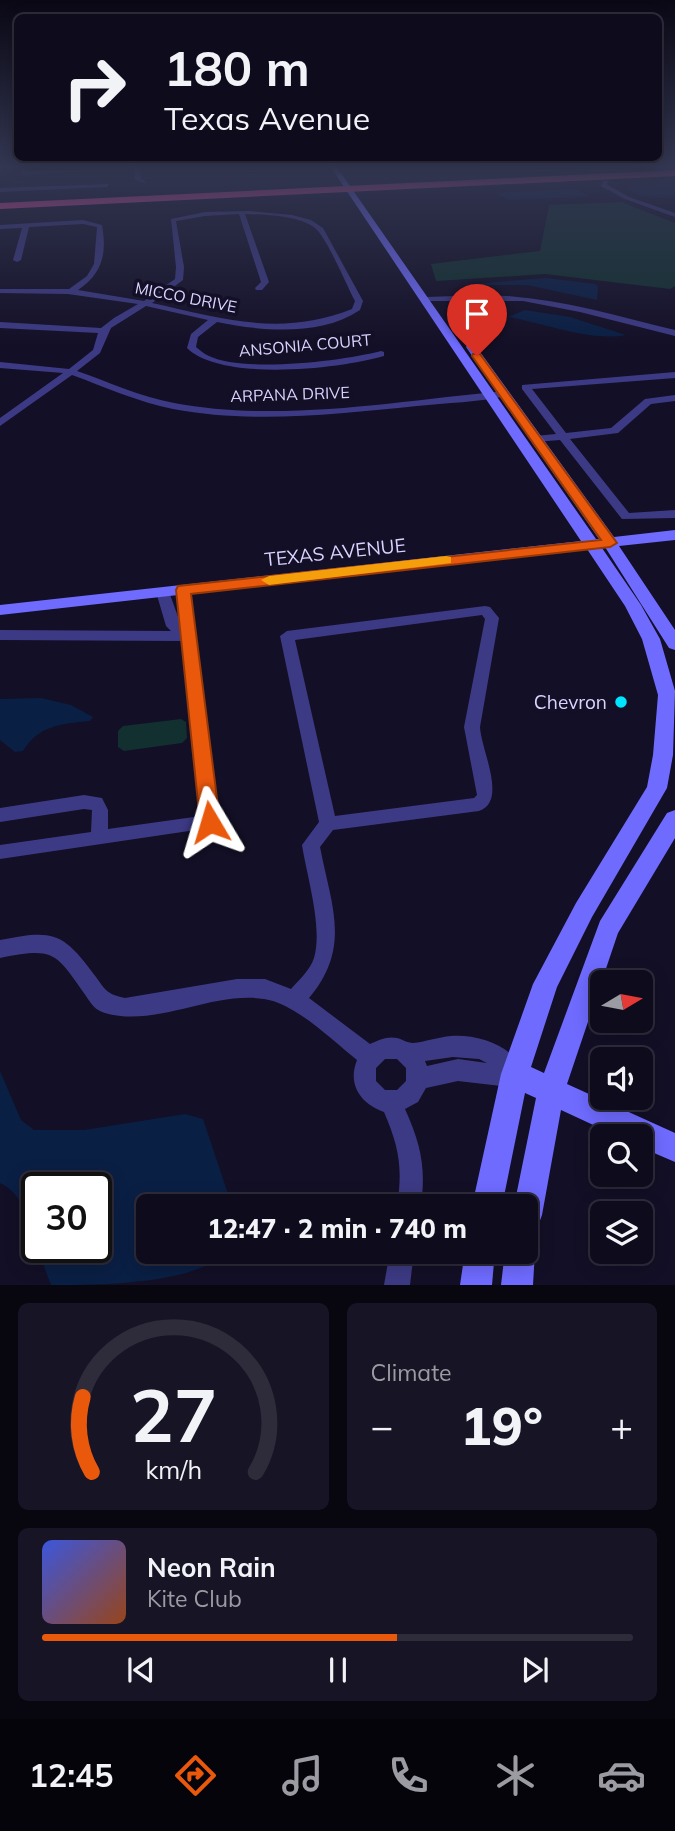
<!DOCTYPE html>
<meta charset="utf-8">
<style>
body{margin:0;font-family:Mulish,sans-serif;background:#171425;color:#f1f3f6;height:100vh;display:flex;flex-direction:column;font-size:26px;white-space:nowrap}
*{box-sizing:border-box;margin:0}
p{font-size:23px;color:#9b9ba3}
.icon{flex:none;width:38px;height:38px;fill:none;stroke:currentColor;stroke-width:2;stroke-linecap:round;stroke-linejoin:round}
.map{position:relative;height:1285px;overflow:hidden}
.drawer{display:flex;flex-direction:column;gap:18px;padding:18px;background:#08060f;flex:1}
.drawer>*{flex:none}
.top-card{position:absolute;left:14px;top:14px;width:648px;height:147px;border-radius:10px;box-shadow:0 4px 18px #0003,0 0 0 2px #2e2b3b;background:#0e0b1c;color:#f1f3f6;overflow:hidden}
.needle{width:46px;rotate:80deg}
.tools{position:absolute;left:590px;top:970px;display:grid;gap:14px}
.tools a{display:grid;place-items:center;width:63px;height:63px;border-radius:10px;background:#0e0b1c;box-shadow:0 4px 18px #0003,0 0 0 2px #2e2b3b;font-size:35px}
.speed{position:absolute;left:21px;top:1172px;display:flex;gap:14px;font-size:35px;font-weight:700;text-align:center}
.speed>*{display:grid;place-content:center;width:91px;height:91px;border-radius:50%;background:#0e0b1c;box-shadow:0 4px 18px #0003,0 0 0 2px #2e2b3b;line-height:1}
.speed .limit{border:4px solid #111;border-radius:10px;background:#fff;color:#111}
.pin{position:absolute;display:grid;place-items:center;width:60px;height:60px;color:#fff;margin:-72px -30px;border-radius:50% 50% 50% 0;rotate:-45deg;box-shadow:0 0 7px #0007}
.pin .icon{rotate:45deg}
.me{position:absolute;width:77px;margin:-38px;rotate:353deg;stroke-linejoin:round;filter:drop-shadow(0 0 5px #0008)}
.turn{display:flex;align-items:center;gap:24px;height:147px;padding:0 35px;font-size:32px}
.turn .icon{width:91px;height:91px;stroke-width:2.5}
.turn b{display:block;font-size:49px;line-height:60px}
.big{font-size:52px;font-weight:800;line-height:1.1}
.drawer .card{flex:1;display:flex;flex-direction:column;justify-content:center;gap:10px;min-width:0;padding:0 24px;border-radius:10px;background:#171425}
.drawer .dial{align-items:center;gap:0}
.dial svg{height:182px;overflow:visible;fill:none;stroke:#2e2b3b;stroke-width:7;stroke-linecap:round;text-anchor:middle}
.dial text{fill:#f1f3f6;stroke:none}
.song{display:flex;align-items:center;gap:21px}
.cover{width:84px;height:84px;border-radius:10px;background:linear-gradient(135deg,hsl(230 70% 55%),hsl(20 70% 35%))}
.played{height:7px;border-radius:4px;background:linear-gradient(90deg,#ea580c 60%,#2e2b3b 60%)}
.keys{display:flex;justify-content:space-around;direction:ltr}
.heat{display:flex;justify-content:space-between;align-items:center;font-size:38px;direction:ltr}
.drawer .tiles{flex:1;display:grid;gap:18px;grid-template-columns:1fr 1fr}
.card:last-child{grid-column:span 2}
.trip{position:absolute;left:136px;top:1194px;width:402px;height:70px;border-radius:10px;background:#0e0b1c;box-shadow:0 4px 18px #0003,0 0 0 2px #2e2b3b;font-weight:800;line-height:70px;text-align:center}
.tab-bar{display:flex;height:112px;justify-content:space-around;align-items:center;background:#06040b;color:#9b9ba3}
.tab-bar .icon{width:49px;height:49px}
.tab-bar .on{color:#ea580c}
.tab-bar b{font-size:32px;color:#f1f3f6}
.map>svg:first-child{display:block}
.green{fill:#12302f}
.water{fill:#0a1f44}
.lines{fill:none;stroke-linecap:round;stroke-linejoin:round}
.street{fill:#3d3a85;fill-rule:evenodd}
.secondary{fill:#6f6bff;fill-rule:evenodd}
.highway{fill:#ff4fa3;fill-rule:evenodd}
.route{fill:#ea580c;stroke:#983908;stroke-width:2}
.slow{fill:#f59e0b}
.poi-dot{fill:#00e5ff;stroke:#130f26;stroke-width:2.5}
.labels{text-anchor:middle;stroke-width:7;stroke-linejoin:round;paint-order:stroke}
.far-street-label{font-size:16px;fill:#d9d4ff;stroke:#130f26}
.street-label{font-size:19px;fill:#d9d4ff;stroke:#130f26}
.poi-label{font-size:19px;fill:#d9d4ff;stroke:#130f26;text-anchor:end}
</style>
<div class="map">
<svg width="675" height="1285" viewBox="0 0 675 1285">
<rect width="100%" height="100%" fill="#130f26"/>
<g class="green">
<path d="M 482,166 L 635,166 L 641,169 L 571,173 Z"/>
<path d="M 621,202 L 675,223 L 675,286 L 670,289 L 545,274 L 436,281 L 431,264 L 540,251 L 549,205 Z"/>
<path d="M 181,719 L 186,722 L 187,738 L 182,743 L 124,751 L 118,747 L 118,731 L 123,726 Z"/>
</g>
<g class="water">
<path d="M 663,184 L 675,185 L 675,196 C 660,198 639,199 627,188 Z"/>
<path d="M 576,189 L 589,196 L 508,200 L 497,193 Z"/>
<path d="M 546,278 L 595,284 L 598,287 L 597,300 L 527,285 L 459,285 Z"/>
<path d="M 525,310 L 570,317 L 626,335 C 591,342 544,323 508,317 Z"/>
<path d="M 41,698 L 71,705 L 93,717 L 90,721 C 61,724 39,725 23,751 L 15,752 L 0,740 L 0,699 Z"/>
<path d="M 0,1071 L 21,1120 L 34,1130 L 84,1130 L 185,1114 L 203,1119 L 232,1206 L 149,1206 L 149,1251 L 227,1251 C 196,1285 98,1285 51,1285 L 37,1248 L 96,1248 L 96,1188 L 37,1188 L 37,1248 C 30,1224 24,1194 0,1183 Z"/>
</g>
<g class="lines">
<g class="street">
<path d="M 22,166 L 28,166 L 27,171 L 85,171 L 24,175 L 21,173 Z"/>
<path d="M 134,166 L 140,166 L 141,179 L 145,181 L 145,183 L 135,180 Z"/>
<path d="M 604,180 L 609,181 L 606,184 L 629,197 L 675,213 L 675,217 L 625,199 L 601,186 Z"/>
<path d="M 109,184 L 107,187 L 0,192 L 0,188 Z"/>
<path d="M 249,211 L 292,215 L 311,220 L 323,228 L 363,301 L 360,310 C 320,337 261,331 217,322 L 198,337 L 196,347 C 200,350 204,354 209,356 C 244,373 343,361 381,351 L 384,352 L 384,356 C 339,369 222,382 187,348 L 191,334 L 208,320 L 146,306 L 111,328 L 100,353 L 77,371 C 109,382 141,397 174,403 C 280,423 398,401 504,391 L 507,392 L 507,396 C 478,402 447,403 417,406 C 337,414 252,424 173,409 C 138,402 105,387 72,375 L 0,426 L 0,418 L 63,373 L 0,368 L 0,362 L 69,369 L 93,350 L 98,333 L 0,328 L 0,322 L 101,328 L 114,318 L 138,304 L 68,294 L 0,293 L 0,289 L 69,289 L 87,276 L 94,264 L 97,227 L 83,224 L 29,227 L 21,260 L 17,262 L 13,260 L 22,228 L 0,229 L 0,225 L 83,220 L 102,225 C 107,253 103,273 78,290 L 144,301 L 175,279 L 176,267 L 171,219 L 205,212 ZM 239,214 L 261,282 L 255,288 L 256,290 L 262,290 L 269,282 L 245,214 C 267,215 297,215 315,228 C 326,236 347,286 355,301 L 352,309 C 281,337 224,319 152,303 L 183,280 L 184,267 L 176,221 L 205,216 Z"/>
<path d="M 486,295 C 551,296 613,315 675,330 L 675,336 L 580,312 L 523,301 L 426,301 L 422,299 L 426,297 Z"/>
<path d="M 675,372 L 675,378 L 532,389 L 566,433 L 611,428 L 645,399 L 675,395 L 675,401 L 651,404 L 618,433 L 570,439 L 629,513 L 675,510 L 675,518 L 622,519 L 560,440 L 535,442 L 530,439 L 535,436 L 556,434 L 522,389 L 522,385 Z"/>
<path d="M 184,586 L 191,590 L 219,822 L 216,827 L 0,859 L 0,845 L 91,832 L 92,810 L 84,809 L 0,822 L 0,808 L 84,795 L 102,798 L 108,810 L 108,829 L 201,816 L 183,641 L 0,640 L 0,630 L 171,631 L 166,626 L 156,592 L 163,588 L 168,589 L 181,625 L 177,590 Z"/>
<path d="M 485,606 L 490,607 L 499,618 L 480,727 C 481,750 508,801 479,811 L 333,830 L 320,847 C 331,905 352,947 309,998 L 370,1044 C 379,1040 387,1036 397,1038 C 402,1039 407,1043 413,1043 C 425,1042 438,1037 451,1036 C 479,1034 514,1046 526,1074 L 523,1082 L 501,1086 L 458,1081 L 426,1088 L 418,1102 L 405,1109 C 421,1145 426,1167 421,1206 L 397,1206 C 403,1168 399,1147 384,1112 C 361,1104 347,1085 357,1060 C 333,1041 295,1003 264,999 C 211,991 157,1028 105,1013 C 95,1010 92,1005 86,996 C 55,952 55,947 0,958 L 0,940 C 54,929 63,932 96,977 C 106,991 107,994 125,998 L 237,979 L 265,979 L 291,989 C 299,980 310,970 314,958 C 323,927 307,877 302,845 L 319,822 L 280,636 L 287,631 ZM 482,615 L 485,619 L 464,727 L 477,795 L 474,798 L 335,816 L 295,640 ZM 453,1057 L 479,1059 L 487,1063 L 458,1059 L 427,1066 L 425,1061 ZM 385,1059 L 397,1059 L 406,1068 L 406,1081 L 397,1090 L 385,1090 L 376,1081 L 376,1068 Z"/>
<path d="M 390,1251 L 414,1251 L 410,1285 L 384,1285 Z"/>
</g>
<g class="secondary">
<path d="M 330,166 L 336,166 L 596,539 L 599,539 L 466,347 L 467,345 L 475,345 L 614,537 L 675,530 L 675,540 L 619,546 L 675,630 L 675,650 L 669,648 L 605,547 L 602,548 L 641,605 L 660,639 L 675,691 L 673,755 L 667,788 L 592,917 L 557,987 L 531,1067 L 544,1073 L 600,921 L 667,813 L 675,810 L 675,838 L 618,933 L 567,1084 L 675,1133 L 675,1162 L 640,1147 L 640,1136 L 617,1136 L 561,1110 L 542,1215 L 538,1226 L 527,1230 L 527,1206 L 514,1206 L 536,1098 L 525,1093 L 502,1206 L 472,1206 L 501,1074 L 533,984 L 576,903 L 647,787 L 653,755 L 658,695 L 642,639 L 625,606 L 587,549 L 0,615 L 0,605 L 581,541 Z"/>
<path d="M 527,1238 L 531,1240 L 535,1251 L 533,1285 L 501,1285 L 505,1251 L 527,1251 Z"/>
<path d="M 465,1251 L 495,1251 L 492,1285 L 460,1285 Z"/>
</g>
<path class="highway" d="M 675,170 L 675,176 L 0,209 L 0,203 Z"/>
</g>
<linearGradient id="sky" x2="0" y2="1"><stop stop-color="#0a0815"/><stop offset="0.48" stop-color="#333752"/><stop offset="1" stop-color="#333752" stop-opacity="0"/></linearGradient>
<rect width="675" height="346" fill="url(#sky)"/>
<path class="route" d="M 473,354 L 480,354 L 617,543 L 610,547 L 191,594 L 220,822 L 217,828 L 210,830 L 203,828 L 200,822 L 176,590 L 178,586 L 601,540 L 472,356 Z"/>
<path class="slow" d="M 446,556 L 451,557 L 451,563 L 269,585 L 261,580 L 269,576 Z"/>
<circle class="poi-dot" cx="621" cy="702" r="7"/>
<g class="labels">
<g class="far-street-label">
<text transform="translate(186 297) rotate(11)" y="6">MICCO DRIVE</text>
<text transform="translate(305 345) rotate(-5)" y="6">ANSONIA COURT</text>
<text transform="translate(290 394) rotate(-2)" y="6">ARPANA DRIVE</text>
</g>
<g class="street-label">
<text transform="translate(335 552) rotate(-6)" y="7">TEXAS AVENUE</text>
</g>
<g class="poi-label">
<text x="607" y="709">Chevron</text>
</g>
</g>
</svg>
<div class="tools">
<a><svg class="needle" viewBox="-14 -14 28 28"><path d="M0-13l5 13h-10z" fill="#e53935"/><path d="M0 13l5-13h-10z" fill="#9b9ba3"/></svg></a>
<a><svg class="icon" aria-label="sound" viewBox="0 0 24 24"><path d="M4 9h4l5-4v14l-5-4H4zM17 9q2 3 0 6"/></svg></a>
<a><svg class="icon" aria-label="search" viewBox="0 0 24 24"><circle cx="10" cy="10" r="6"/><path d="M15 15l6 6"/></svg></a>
<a><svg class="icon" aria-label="layers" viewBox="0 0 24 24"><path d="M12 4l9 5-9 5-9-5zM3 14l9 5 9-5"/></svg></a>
</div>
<div class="speed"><div class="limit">30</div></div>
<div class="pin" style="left:477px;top:356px;background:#d93025"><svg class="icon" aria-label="arrive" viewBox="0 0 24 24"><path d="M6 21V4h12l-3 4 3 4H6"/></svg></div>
<svg class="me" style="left:210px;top:822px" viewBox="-20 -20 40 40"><path d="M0-17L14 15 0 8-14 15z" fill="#ea580c" stroke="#fff" stroke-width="4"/></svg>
<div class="trip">12:47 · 2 min · 740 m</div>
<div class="top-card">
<div class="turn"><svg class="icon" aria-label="right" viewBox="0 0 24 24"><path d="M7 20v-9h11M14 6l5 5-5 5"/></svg><div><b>180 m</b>Texas Avenue</div></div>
</div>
</div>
<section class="drawer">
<div class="tiles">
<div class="card dial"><svg viewBox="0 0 100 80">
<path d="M14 69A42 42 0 1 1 86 69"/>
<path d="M14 69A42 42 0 0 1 10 36" stroke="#ea580c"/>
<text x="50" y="56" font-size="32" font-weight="700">27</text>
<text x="50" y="72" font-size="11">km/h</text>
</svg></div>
<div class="card"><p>Climate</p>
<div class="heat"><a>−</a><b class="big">19°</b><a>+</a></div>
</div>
<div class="card">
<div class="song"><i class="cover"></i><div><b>Neon Rain</b><p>Kite Club</p></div></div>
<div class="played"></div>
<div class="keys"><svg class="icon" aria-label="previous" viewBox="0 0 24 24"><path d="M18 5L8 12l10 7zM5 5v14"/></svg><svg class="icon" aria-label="pause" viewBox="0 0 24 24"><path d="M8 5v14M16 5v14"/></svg><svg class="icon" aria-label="next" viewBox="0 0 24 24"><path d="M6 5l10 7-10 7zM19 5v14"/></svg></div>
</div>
</div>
</section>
<nav class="tab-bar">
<b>12:45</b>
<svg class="icon on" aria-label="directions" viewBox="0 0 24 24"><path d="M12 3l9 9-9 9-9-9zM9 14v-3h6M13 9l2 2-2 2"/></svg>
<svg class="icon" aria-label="music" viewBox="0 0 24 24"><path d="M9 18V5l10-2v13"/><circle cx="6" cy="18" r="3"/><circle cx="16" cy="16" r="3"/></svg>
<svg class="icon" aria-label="phone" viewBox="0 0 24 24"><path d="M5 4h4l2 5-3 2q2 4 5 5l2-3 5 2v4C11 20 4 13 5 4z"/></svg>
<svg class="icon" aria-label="climate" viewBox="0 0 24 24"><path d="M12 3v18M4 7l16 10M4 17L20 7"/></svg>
<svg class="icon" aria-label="car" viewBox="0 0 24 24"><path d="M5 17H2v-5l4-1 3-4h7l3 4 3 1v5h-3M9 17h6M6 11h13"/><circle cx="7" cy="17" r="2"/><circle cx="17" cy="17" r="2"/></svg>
</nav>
